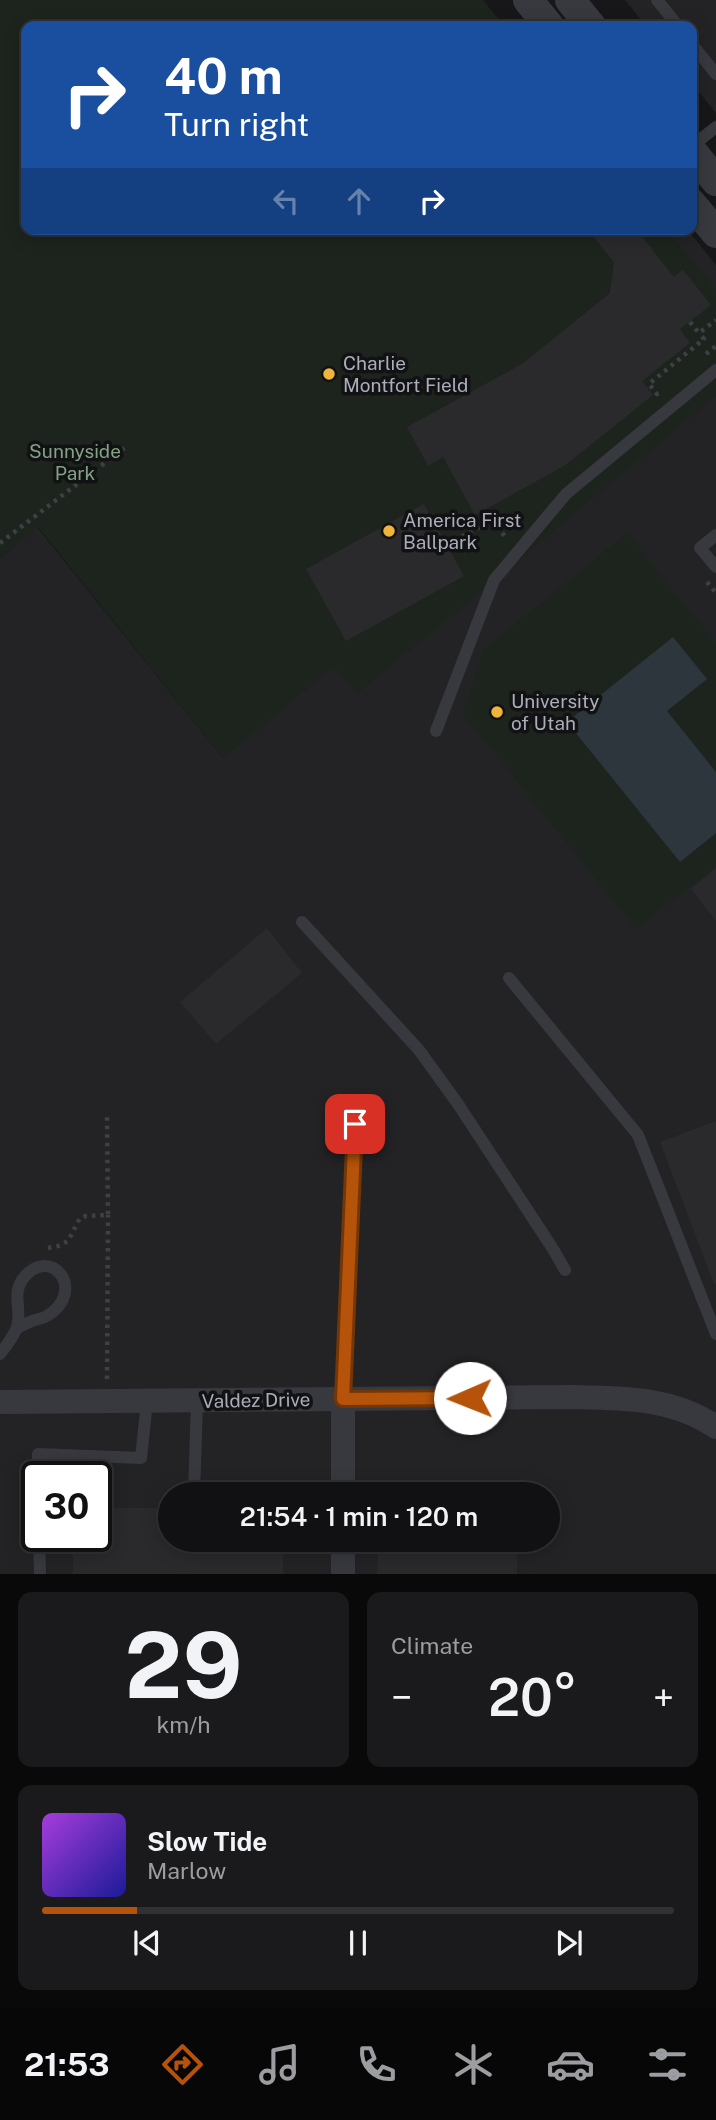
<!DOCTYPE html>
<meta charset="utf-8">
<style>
body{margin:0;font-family:"Public Sans",sans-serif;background:#1a1a1c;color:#f1f3f6;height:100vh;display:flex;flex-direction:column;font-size:26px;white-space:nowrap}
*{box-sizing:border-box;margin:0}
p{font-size:23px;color:#9c9da0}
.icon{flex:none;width:38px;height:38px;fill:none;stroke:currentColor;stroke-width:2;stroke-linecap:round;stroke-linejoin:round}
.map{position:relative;height:1574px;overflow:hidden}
.details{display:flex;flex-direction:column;gap:18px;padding:18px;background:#09090a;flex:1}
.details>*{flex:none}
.hud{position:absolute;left:21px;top:21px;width:676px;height:214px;border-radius:14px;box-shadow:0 4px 18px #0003,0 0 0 2px #303133;background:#1a4fa0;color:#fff;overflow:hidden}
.speed{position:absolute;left:21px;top:1461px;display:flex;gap:14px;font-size:35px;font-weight:700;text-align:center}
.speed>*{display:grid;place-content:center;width:91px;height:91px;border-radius:50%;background:#111113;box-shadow:0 4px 18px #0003,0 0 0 2px #303133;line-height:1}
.speed .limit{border:4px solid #111;border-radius:10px;background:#fff;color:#111}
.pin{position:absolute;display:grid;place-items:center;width:60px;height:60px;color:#fff;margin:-30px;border-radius:14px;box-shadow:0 4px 10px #0006}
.me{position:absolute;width:77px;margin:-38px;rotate:269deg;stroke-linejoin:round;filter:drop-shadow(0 0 5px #0008)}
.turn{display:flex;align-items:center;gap:24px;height:147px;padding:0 28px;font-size:32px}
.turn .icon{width:91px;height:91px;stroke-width:2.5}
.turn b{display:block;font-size:49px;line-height:60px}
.lanes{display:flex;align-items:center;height:66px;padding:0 28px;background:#0003;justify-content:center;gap:35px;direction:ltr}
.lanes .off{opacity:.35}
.big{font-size:52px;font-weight:600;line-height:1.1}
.details .tile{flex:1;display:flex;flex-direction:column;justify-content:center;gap:10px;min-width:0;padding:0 24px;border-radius:14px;background:#1a1a1c}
.details .dial{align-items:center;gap:0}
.dial b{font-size:91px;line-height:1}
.song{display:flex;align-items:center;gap:21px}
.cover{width:84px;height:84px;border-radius:10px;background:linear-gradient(135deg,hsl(280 70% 55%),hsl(240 70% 35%))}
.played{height:7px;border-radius:4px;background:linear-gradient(90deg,#b45309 15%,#303133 15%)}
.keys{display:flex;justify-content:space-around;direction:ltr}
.heat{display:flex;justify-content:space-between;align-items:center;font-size:38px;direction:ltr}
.details .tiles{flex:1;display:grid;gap:18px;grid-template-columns:1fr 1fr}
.tile:last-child{grid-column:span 2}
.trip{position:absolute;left:158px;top:1482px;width:402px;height:70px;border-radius:35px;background:#111113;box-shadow:0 4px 18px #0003,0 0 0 2px #303133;font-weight:600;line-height:70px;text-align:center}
.menu{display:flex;height:112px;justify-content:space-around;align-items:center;background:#070708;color:#9c9da0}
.menu .icon{width:49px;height:49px}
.menu .current{color:#b45309}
.menu b{font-size:32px;color:#f1f3f6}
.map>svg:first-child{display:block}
.built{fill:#232326;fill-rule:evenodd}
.green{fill:#1d241e}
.water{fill:#2d363d}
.building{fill:#2a2a2d}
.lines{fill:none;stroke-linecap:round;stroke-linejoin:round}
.path{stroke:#3e4045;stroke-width:4.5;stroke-dasharray:3.5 5;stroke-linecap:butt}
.service{stroke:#38393e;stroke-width:12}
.minor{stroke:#38393e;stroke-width:24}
.tertiary{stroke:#38393e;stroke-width:30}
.route-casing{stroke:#753606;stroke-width:18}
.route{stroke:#b45309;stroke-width:12}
.poi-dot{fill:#eeb53a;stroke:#121214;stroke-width:2.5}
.labels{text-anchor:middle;stroke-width:7;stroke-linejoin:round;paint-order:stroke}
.poi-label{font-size:19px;fill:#aaaeb9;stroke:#121214;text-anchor:start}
.park-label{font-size:19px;fill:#81a384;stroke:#121214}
.street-label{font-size:19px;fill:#aaaeb9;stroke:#121214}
</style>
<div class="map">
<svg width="716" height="1574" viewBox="0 0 716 1574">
<rect width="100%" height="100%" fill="#171719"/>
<g class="built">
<path d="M 625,0 L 716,0 L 716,113 L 691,82 L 691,26 L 646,26 Z"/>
<path d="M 0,135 L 26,229 L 687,229 L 716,265 L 716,1574 L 0,1574 L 0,558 L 37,527 L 223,758 L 0,252 ZM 37,1477 L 96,1477 L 96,1536 L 37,1536 ZM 170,1494 L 548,1494 L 548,1540 L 170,1540 Z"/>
</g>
<g class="green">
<path d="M 0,0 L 483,0 L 504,26 L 26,26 L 26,229 L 667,229 L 716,290 L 716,396 L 357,694 L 334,667 L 223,758 L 38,527 L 0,558 Z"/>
<path d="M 627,533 L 716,644 L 716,866 L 636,929 L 463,714 L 483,650 Z"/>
</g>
<path class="water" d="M 673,637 L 707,679 L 667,711 L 716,772 L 716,833 L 680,862 L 567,722 Z"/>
<g class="building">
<path d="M 587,229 L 636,229 L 674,277 L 683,270 L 711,305 L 680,329 L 690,343 L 642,381 L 653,395 L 564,466 L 475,515 L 443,457 L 428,466 L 407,427 L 522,364 L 610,293 L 614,262 Z"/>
<path d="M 424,504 L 464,576 L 346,641 L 306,569 Z"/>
<path d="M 716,868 L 716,921 L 691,889 Z"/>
<path d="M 267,928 L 302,973 L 216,1044 L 180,1002 Z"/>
<path d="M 716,1121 L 716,1283 L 714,1284 L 660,1142 Z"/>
<path d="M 96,1508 L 170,1508 L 170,1540 L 283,1540 L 283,1574 L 73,1574 L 73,1536 L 96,1536 Z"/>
<path d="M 378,1540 L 518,1540 L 517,1574 L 377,1574 Z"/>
</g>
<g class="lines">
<g class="path">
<path d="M 690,322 L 699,333 L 716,320"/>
<path d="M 706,354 L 716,346"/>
<path d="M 658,393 L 657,394 L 649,384 L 704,339 L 699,333"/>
<path d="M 0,543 L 127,446"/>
<path d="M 447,545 L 492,520 L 507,539"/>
<path d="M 707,582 L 716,593"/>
<path d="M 48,1248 L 58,1246 L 68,1241 L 80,1218 L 86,1216 L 108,1215 L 107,1117"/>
<path d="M 107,1379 L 108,1215"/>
</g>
<g class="service">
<path d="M 657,0 L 678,26"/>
<path d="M 691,43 L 716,74"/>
<path d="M 691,147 L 716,127"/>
<path d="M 716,535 L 700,548 L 716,567"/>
<path d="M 436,731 L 494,580 L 566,494 L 716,370"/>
<path d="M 302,922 L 419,1050 L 458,1104 L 553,1249 L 565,1270"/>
<path d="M 509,978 L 638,1135 L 716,1334"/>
<path d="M 0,1354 C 6,1346 14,1336 17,1327 C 22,1310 12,1295 22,1280 C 49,1242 89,1290 47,1316 C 42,1319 37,1319 32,1321 C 27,1323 22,1326 17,1328"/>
<path d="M 343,1399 L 355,1124"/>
<path d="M 38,1477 L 38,1454 L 141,1458 L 147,1401"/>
<path d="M 194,1494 L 197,1401"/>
<path d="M 39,1536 L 40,1574"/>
</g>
<g class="minor">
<path d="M 0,1402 L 571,1397 C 622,1398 672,1397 716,1427"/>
<path d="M 343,1494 L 343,1399"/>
<path d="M 343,1574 L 343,1540"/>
</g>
<g class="tertiary">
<path d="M 528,0 L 549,26"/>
<path d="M 570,0 L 591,26"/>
<path d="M 691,150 L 716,181"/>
<path d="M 691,203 L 716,233"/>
</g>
</g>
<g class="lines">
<defs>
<path id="route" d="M 355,1124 L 343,1399 L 470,1398"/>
</defs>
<use href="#route" class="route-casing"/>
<use href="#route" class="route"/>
</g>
<g class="poi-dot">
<circle cx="329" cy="374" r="7"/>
<circle cx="389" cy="531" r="7"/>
<circle cx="497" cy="712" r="7"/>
</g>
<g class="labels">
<g class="poi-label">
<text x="343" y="370">Charlie<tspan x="343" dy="22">Montfort Field</tspan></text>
<text x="403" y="527">America First<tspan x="403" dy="22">Ballpark</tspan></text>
<text x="511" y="708">University<tspan x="511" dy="22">of Utah</tspan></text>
</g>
<g class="park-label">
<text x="75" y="458">Sunnyside<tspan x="75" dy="22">Park</tspan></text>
</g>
<g class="street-label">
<text transform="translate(256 1400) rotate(-1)" y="7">Valdez Drive</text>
</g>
</g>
</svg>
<div class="speed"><div class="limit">30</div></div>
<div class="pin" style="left:355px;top:1124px;background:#d93025"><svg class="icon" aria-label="arrive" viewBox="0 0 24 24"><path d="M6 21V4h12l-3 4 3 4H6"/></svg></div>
<svg class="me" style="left:470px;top:1398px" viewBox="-20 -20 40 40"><circle r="19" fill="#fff"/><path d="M0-13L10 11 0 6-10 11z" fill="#b45309"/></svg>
<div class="trip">21:54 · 1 min · 120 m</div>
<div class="hud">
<div class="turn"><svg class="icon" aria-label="right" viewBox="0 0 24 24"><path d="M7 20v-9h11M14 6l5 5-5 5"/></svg><div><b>40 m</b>Turn right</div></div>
<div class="lanes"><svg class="icon off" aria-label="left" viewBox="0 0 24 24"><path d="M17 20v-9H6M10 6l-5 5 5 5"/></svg><svg class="icon off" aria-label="ahead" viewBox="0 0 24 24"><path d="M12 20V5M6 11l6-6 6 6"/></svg><svg class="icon" aria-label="right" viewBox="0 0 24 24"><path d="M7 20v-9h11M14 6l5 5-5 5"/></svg></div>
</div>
</div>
<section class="details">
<div class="tiles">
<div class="tile dial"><b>29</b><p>km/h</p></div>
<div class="tile"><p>Climate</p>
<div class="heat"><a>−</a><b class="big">20°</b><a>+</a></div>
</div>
<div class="tile">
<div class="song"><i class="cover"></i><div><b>Slow Tide</b><p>Marlow</p></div></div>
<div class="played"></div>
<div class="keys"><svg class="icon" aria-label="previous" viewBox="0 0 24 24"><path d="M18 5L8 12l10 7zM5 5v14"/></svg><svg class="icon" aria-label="pause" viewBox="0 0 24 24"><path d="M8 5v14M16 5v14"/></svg><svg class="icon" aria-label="next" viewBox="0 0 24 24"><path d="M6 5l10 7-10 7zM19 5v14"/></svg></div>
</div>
</div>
</section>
<nav class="menu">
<b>21:53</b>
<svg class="icon current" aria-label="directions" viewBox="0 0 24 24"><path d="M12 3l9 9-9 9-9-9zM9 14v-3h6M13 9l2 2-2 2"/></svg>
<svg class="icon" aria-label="music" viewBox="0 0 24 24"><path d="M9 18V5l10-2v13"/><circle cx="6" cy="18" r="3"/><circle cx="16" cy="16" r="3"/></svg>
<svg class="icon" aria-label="phone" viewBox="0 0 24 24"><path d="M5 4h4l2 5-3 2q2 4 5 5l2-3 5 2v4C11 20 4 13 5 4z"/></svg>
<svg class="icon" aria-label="climate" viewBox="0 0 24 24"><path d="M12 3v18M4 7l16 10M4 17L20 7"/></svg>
<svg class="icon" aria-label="car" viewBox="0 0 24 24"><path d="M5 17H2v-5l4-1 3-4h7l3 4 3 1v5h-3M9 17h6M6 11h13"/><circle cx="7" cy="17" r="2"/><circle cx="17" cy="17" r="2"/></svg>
<svg class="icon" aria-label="filters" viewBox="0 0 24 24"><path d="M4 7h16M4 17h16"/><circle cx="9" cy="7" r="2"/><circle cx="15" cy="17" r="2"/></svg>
</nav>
